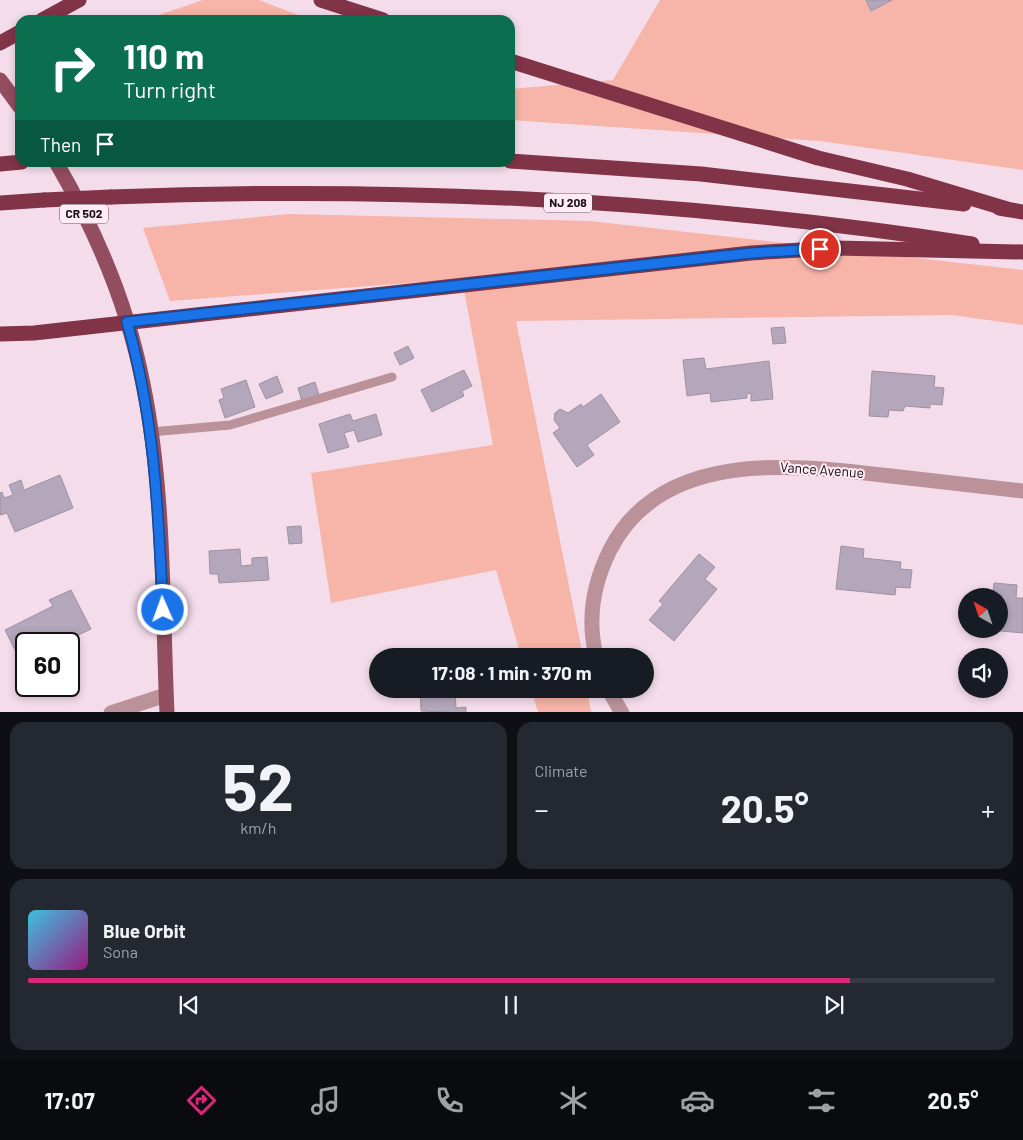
<!DOCTYPE html>
<meta charset="utf-8">
<style>
body{margin:0;font-family:Barlow,sans-serif;background:#242831;color:#f1f3f6;height:100vh;display:flex;flex-direction:column;font-size:19px;white-space:nowrap}
*{box-sizing:border-box;margin:0}
p{font-size:16px;color:#9ea1a6}
.icon{flex:none;width:28px;height:28px;fill:none;stroke:currentColor;stroke-width:2;stroke-linecap:round;stroke-linejoin:round}
.map{position:relative;height:712px;overflow:hidden}
.details{display:flex;flex-direction:column;gap:10px;padding:10px;background:#0d0f14;flex:1}
.details>*{flex:none}
.hud{position:absolute;left:15px;top:15px;width:500px;height:152px;border-radius:15px;box-shadow:0 2px 8px #0003;background:#0b6e4f;color:#fff;overflow:hidden}
.needle{width:32px;rotate:320deg}
.tools{position:absolute;left:958px;top:588px;display:grid;gap:10px}
.tools a{display:grid;place-items:center;width:50px;height:50px;border-radius:50%;background:#171b24;box-shadow:0 2px 8px #0003;font-size:25px}
.speed{position:absolute;left:15px;top:632px;display:flex;gap:10px;font-size:25px;font-weight:700;text-align:center}
.speed>*{display:grid;place-content:center;width:65px;height:65px;border-radius:50%;background:#171b24;box-shadow:0 2px 8px #0003;line-height:1}
.speed .limit{border:2px solid #111;border-radius:8px;background:#fff;color:#111}
.pin{position:absolute;display:grid;place-items:center;width:42px;height:42px;color:#fff;margin:-21px;border:2px solid #fff;border-radius:50%;box-shadow:0 1px 5px #0007}
.me{position:absolute;width:55px;margin:-28px;rotate:358deg;stroke-linejoin:round;filter:drop-shadow(0 0 4px #0008)}
.turn{display:flex;align-items:center;gap:18px;height:105px;padding:0 25px;font-size:22px}
.turn .icon{width:65px;height:65px;stroke-width:2.5}
.turn b{display:block;font-size:35px;line-height:42px}
.then{display:flex;align-items:center;height:48px;padding:0 25px;background:#0003;gap:10px;font-size:19px}
.big{font-size:38px;font-weight:700;line-height:1.1}
.details .widget{flex:1;display:flex;flex-direction:column;justify-content:center;gap:8px;min-width:0;padding:0 18px;border-radius:15px;background:#242831}
.details .dial{align-items:center;gap:0}
.dial b{font-size:65px;line-height:1}
.song{display:flex;align-items:center;gap:15px}
.cover{width:60px;height:60px;border-radius:8px;background:linear-gradient(135deg,hsl(190 70% 55%),hsl(310 70% 35%))}
.played{height:5px;border-radius:2px;background:linear-gradient(90deg,#db2777 85%,#363941 85%)}
.keys{display:flex;justify-content:space-around;direction:ltr}
.heat{display:flex;justify-content:space-between;align-items:center;font-size:28px;direction:ltr}
.details .tiles{flex:1;display:grid;gap:10px;grid-template-columns:1fr 1fr}
.widget:last-child{grid-column:span 2}
.trip{position:absolute;left:369px;top:648px;width:285px;height:50px;border-radius:25px;background:#171b24;box-shadow:0 2px 8px #0003;font-weight:700;line-height:50px;text-align:center}
.menu{display:flex;height:80px;justify-content:space-around;align-items:center;background:#090b0e;color:#9ea1a6}
.menu .icon{width:35px;height:35px}
.menu .active{color:#db2777}
.menu b{font-size:22px;color:#f1f3f6}
.map>svg:first-child{display:block}
.green{fill:#f7b4a8}
.building{fill:#b5a7bb;stroke:#9e91a4}
.lines{fill:none;stroke-linecap:round;stroke-linejoin:round}
.lane{stroke:#bb929a;stroke-width:9}
.street{stroke:#bb929a;stroke-width:15}
.primary{stroke:#924d5e;stroke-width:15}
.highway{stroke:#813348;stroke-width:15}
.highway-bridge{stroke:#813348;stroke-width:15}
.route-casing{stroke:#114b97;stroke-width:12}
.route{stroke:#1a73e8;stroke-width:9}
.labels{text-anchor:middle;stroke-width:4;stroke-linejoin:round;paint-order:stroke}
.shield{fill:#feebf6;stroke:#5b5056;stroke-width:1}
.shield-label{font-size:12px;font-weight:bold;fill:#150e12}
.street-label{font-size:14px;fill:#150e12;stroke:#feebf6}
</style>
<div class="map">
<svg width="1023" height="713" viewBox="0 0 1023 713">
<rect width="100%" height="100%" fill="#f4dcea"/>
<g class="green">
<path d="M 203,0 L 259,0 L 311,20 L 144,20 Z"/>
<path d="M 660,0 L 1023,0 L 1023,170 L 820,141 L 510,120 L 510,89 L 613,80 Z"/>
<path d="M 289,214 L 590,221 L 1023,270 L 1023,325 L 952,315 L 516,321 L 583,656 L 521,656 L 496,570 L 331,603 L 311,473 L 493,445 L 462,279 L 170,301 L 143,228 Z"/>
<path d="M 531,689 L 587,689 L 591,712 L 538,712 Z"/>
</g>
<g class="building">
<path d="M 866,0 L 892,0 L 871,11 Z"/>
<path d="M 784,327 L 786,343 L 773,344 L 771,328 Z"/>
<path d="M 408,346 L 414,358 L 400,365 L 394,353 Z"/>
<path d="M 704,358 L 706,369 L 769,361 L 773,399 L 751,401 L 751,393 L 747,394 L 747,398 L 711,402 L 710,393 L 687,396 L 683,360 Z"/>
<path d="M 464,370 L 472,386 L 462,391 L 464,396 L 432,412 L 421,390 Z"/>
<path d="M 872,371 L 935,376 L 934,387 L 944,388 L 942,405 L 930,404 L 930,408 L 905,406 L 903,411 L 889,410 L 888,417 L 869,416 Z"/>
<path d="M 277,376 L 283,392 L 266,399 L 259,384 Z"/>
<path d="M 246,380 L 255,407 L 225,418 L 219,400 L 224,398 L 221,389 Z"/>
<path d="M 315,382 L 319,395 L 302,401 L 298,388 Z"/>
<path d="M 601,394 L 620,422 L 587,445 L 594,455 L 577,467 L 553,433 L 560,428 L 554,420 L 555,413 L 560,409 L 568,413 L 581,404 L 583,407 Z"/>
<path d="M 350,414 L 353,421 L 376,414 L 382,435 L 358,442 L 354,430 L 344,433 L 349,447 L 328,453 L 319,424 Z"/>
<path d="M 60,475 L 73,508 L 15,532 L 7,513 L 0,515 L 0,493 L 2,492 L 4,498 L 13,495 L 9,485 L 21,480 L 24,490 Z"/>
<path d="M 301,526 L 302,543 L 289,544 L 287,527 Z"/>
<path d="M 841,546 L 864,549 L 863,558 L 901,562 L 900,569 L 912,570 L 910,588 L 896,587 L 895,595 L 836,589 Z"/>
<path d="M 240,549 L 241,566 L 252,565 L 252,558 L 267,557 L 269,580 L 219,583 L 218,574 L 210,574 L 209,551 Z"/>
<path d="M 699,554 L 715,567 L 705,579 L 717,589 L 674,641 L 649,620 L 663,604 L 659,601 Z"/>
<path d="M 994,583 L 1017,585 L 1016,598 L 1023,598 L 1023,633 L 990,630 L 999,629 L 999,596 L 993,596 Z"/>
<path d="M 71,590 L 91,629 L 68,640 L 66,636 L 52,644 L 26,644 L 26,657 L 20,660 L 5,630 L 53,606 L 49,600 Z"/>
<path d="M 420,689 L 455,689 L 456,708 L 466,707 L 466,713 L 421,711 Z"/>
</g>
<g class="lines">
<path class="lane" d="M 151,432 L 230,425 L 392,377"/>
<g class="street">
<path d="M 596,656 C 587,619 593,584 610,550 C 662,447 798,465 891,476 C 935,481 979,486 1023,491"/>
<path d="M 608,689 L 622,713"/>
<path d="M 111,713 L 166,695"/>
</g>
<g class="primary">
<path d="M 0,80 L 20,107"/>
<path d="M 56,162 C 96,231 128,306 143,384 C 165,491 162,604 167,713"/>
</g>
<g class="highway">
<path d="M 321,0 L 383,20"/>
<path d="M 42,20 L 79,0"/>
<path d="M 0,43 L 20,32"/>
<path d="M 510,61 L 818,158 L 907,179 L 1007,209"/>
<path d="M 510,161 L 701,174 L 964,204"/>
<path d="M 0,164 L 22,162"/>
<path d="M 111,197 C 398,186 688,200 972,244"/>
<path d="M 0,203 L 44,200"/>
<path d="M 999,208 L 1023,212"/>
<path d="M 0,334 L 34,333 L 751,253 L 835,248 L 1023,252"/>
</g>
<path class="highway-bridge" d="M 44,200 L 111,197"/>
</g>
<g class="lines">
<defs>
<path id="route" d="M 163,610 C 158,509 155,420 127,322 L 751,253 L 820,249"/>
</defs>
<use href="#route" class="route-casing"/>
<use href="#route" class="route"/>
</g>
<g class="labels">
<g class="shield">
<rect x="544" y="193.5" width="48" height="19" rx="4"/>
<rect x="60" y="204.5" width="48" height="19" rx="4"/>
</g>
<g class="shield-label">
<text x="568" y="207">NJ 208</text>
<text x="84" y="218">CR 502</text>
</g>
<g class="street-label">
<text transform="translate(822 470) rotate(4)" y="5">Vance Avenue</text>
</g>
</g>
</svg>
<div class="tools">
<a><svg class="needle" viewBox="-14 -14 28 28"><path d="M0-13l5 13h-10z" fill="#e53935"/><path d="M0 13l5-13h-10z" fill="#9ea1a6"/></svg></a>
<a><svg class="icon" aria-label="sound" viewBox="0 0 24 24"><path d="M4 9h4l5-4v14l-5-4H4zM17 9q2 3 0 6"/></svg></a>
</div>
<div class="speed"><div class="limit">60</div></div>
<div class="pin" style="left:820px;top:249px;background:#d93025"><svg class="icon" aria-label="arrive" viewBox="0 0 24 24"><path d="M6 21V4h12l-3 4 3 4H6"/></svg></div>
<svg class="me" style="left:163px;top:610px" viewBox="-20 -20 40 40"><circle r="17" fill="#1a73e8" stroke="#fff" stroke-width="3"/><path d="M0-11L8 9 0 5-8 9z" fill="#fff"/></svg>
<div class="trip">17:08 · 1 min · 370 m</div>
<div class="hud">
<div class="turn"><svg class="icon" aria-label="right" viewBox="0 0 24 24"><path d="M7 20v-9h11M14 6l5 5-5 5"/></svg><div><b>110 m</b>Turn right</div></div>
<div class="then">Then<svg class="icon" aria-label="arrive" viewBox="0 0 24 24"><path d="M6 21V4h12l-3 4 3 4H6"/></svg></div>
</div>
</div>
<section class="details">
<div class="tiles">
<div class="widget dial"><b>52</b><p>km/h</p></div>
<div class="widget"><p>Climate</p>
<div class="heat"><a>−</a><b class="big">20.5°</b><a>+</a></div>
</div>
<div class="widget">
<div class="song"><i class="cover"></i><div><b>Blue Orbit</b><p>Sona</p></div></div>
<div class="played"></div>
<div class="keys"><svg class="icon" aria-label="previous" viewBox="0 0 24 24"><path d="M18 5L8 12l10 7zM5 5v14"/></svg><svg class="icon" aria-label="pause" viewBox="0 0 24 24"><path d="M8 5v14M16 5v14"/></svg><svg class="icon" aria-label="next" viewBox="0 0 24 24"><path d="M6 5l10 7-10 7zM19 5v14"/></svg></div>
</div>
</div>
</section>
<nav class="menu">
<b>17:07</b>
<svg class="icon active" aria-label="directions" viewBox="0 0 24 24"><path d="M12 3l9 9-9 9-9-9zM9 14v-3h6M13 9l2 2-2 2"/></svg>
<svg class="icon" aria-label="music" viewBox="0 0 24 24"><path d="M9 18V5l10-2v13"/><circle cx="6" cy="18" r="3"/><circle cx="16" cy="16" r="3"/></svg>
<svg class="icon" aria-label="phone" viewBox="0 0 24 24"><path d="M5 4h4l2 5-3 2q2 4 5 5l2-3 5 2v4C11 20 4 13 5 4z"/></svg>
<svg class="icon" aria-label="climate" viewBox="0 0 24 24"><path d="M12 3v18M4 7l16 10M4 17L20 7"/></svg>
<svg class="icon" aria-label="car" viewBox="0 0 24 24"><path d="M5 17H2v-5l4-1 3-4h7l3 4 3 1v5h-3M9 17h6M6 11h13"/><circle cx="7" cy="17" r="2"/><circle cx="17" cy="17" r="2"/></svg>
<svg class="icon" aria-label="filters" viewBox="0 0 24 24"><path d="M4 7h16M4 17h16"/><circle cx="9" cy="7" r="2"/><circle cx="15" cy="17" r="2"/></svg>
<b>20.5°</b>
</nav>
